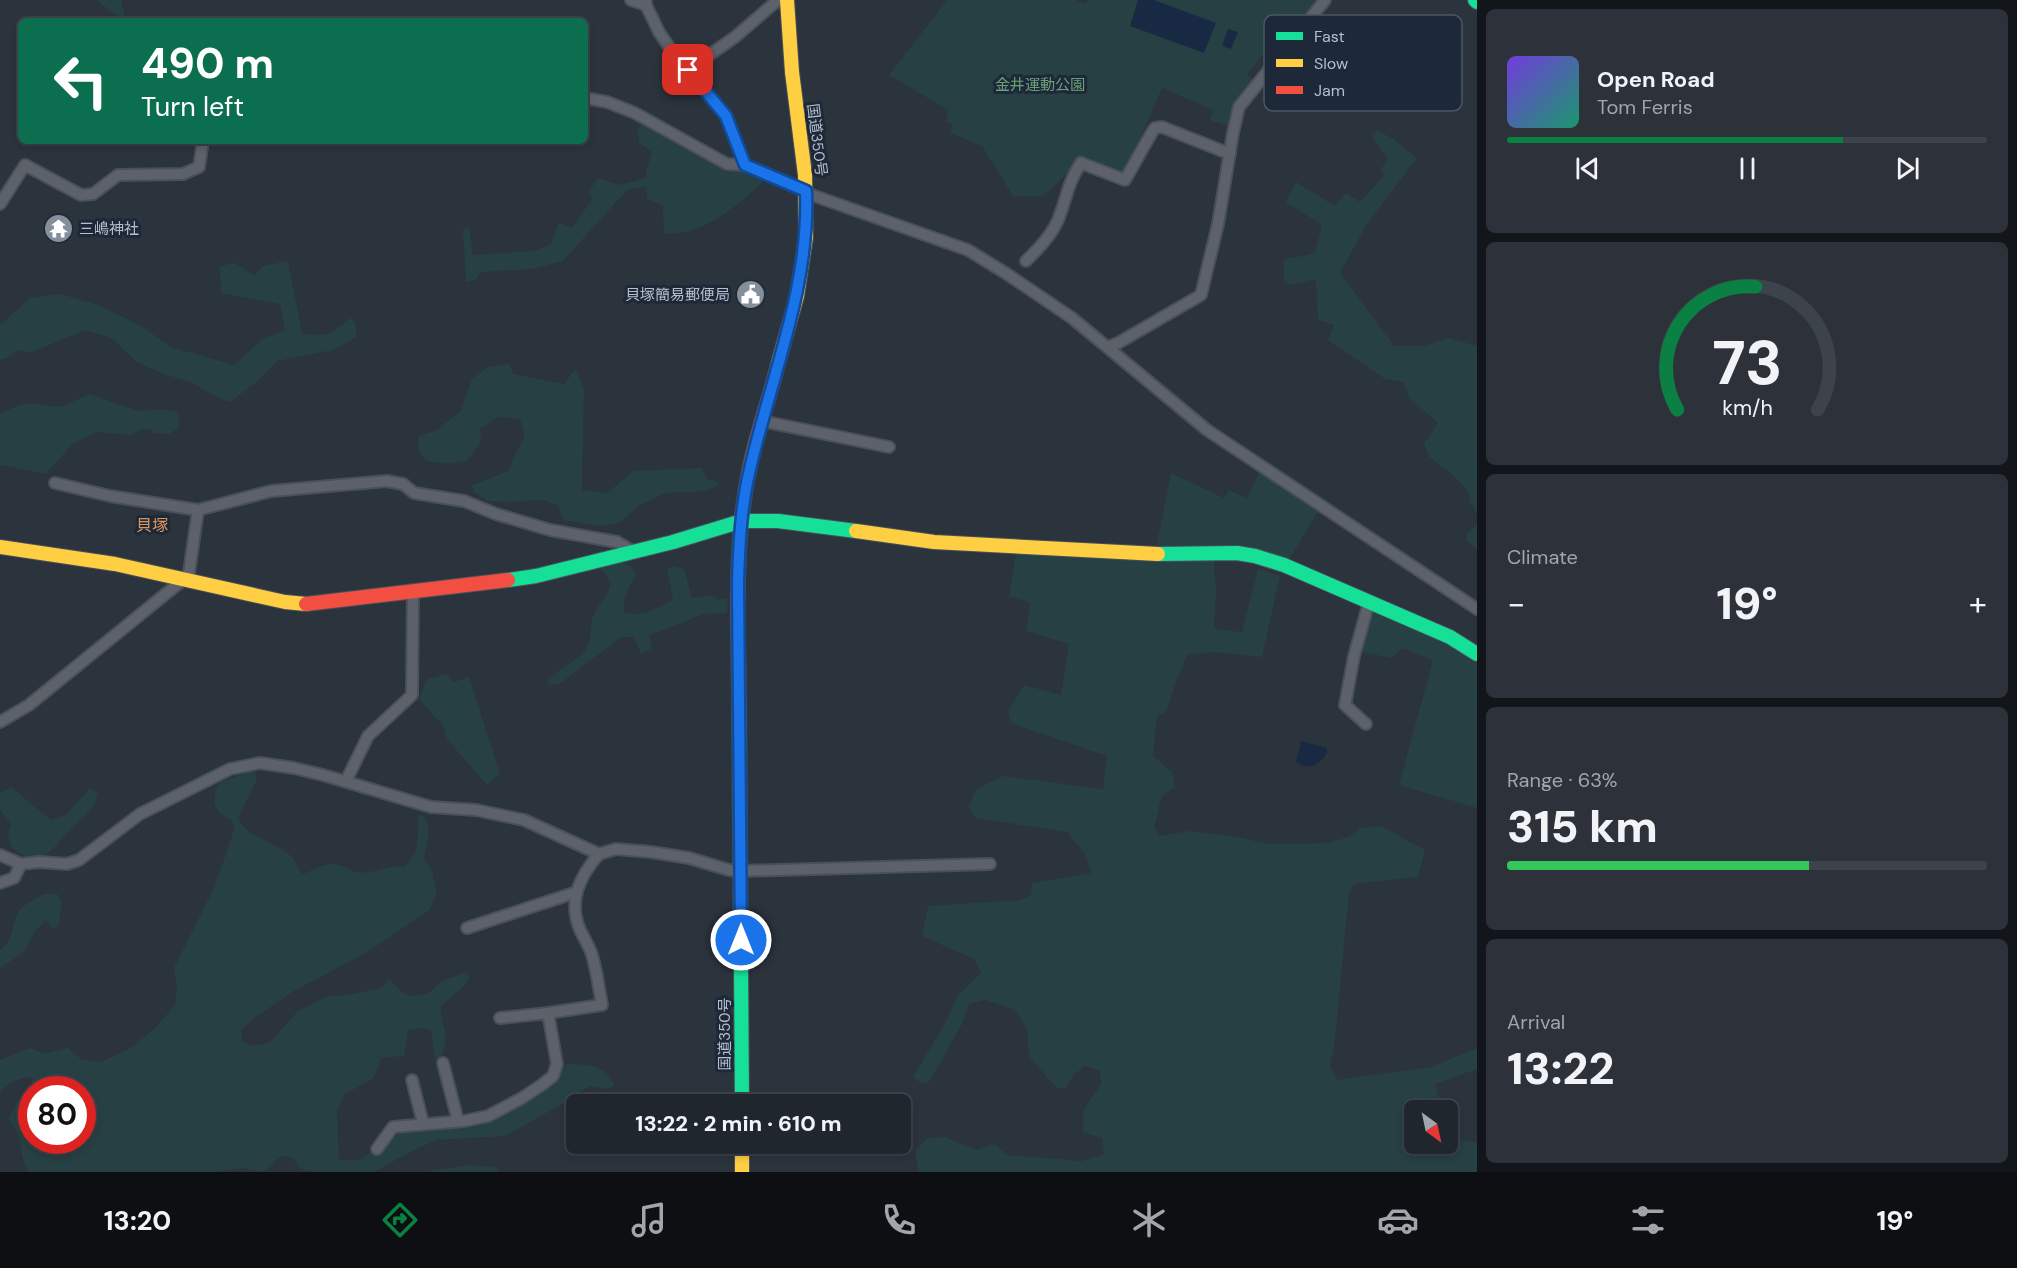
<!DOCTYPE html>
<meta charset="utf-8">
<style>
body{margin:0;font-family:"DM Sans","Noto Sans JP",sans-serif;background:#2d323a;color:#f1f3f6;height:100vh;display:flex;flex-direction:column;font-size:22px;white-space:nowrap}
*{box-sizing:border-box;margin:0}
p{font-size:20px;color:#a2a5aa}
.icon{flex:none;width:33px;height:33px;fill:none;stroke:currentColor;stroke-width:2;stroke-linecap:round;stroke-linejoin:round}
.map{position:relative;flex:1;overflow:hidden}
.sheet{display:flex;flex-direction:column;gap:9px;padding:9px;background:#121519;width:540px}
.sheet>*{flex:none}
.guide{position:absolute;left:18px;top:18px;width:570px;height:126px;border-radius:9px;box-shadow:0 3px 9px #0003,0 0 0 2px #3d434a;background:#0b6e4f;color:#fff;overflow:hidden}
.needle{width:39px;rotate:147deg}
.buttons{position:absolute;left:1404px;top:1100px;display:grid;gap:12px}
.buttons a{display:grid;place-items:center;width:54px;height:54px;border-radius:9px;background:#20262e;box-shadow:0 3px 9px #0003,0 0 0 2px #3d434a;font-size:30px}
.speed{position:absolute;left:18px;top:1076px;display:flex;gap:12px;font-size:30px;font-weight:700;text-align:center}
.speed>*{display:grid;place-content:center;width:78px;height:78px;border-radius:50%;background:#20262e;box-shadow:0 3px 9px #0003,0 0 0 2px #3d434a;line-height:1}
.speed .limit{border:9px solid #d22;background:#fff;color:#111}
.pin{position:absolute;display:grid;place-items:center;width:51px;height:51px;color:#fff;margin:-26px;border-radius:12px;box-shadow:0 3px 9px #0006}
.me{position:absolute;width:66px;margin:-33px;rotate:0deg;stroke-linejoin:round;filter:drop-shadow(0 0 4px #0008)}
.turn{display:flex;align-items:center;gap:21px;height:126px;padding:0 24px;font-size:27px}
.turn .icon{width:78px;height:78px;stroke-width:2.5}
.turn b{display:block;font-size:42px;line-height:51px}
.big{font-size:45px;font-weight:800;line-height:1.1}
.sheet .widget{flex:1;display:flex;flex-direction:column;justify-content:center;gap:9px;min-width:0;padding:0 21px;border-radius:9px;background:#2d323a}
.sheet .dial{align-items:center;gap:0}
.dial svg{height:156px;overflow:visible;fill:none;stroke:#3d434a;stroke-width:7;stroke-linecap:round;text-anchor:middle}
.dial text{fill:#f1f3f6;stroke:none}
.song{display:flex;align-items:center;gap:18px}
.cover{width:72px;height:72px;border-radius:9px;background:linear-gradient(135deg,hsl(260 70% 55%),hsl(160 70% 35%))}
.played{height:6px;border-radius:3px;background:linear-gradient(90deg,#0b8043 70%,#3d434a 70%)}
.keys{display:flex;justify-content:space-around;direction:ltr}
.heat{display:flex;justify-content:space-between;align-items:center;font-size:33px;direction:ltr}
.charge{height:9px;border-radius:4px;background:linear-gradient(90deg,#34c759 63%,#3d434a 0)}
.trip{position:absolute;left:566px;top:1094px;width:345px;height:60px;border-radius:9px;background:#20262e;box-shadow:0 3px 9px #0003,0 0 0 2px #3d434a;font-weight:800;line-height:60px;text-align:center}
.tab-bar{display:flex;height:96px;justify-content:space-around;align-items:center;background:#0d0f12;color:#a2a5aa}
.tab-bar .icon{width:42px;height:42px}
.tab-bar .on{color:#0b8043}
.tab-bar b{font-size:27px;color:#f1f3f6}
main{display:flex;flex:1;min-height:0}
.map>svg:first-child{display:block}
.green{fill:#274044;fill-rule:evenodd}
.water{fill:#182a43}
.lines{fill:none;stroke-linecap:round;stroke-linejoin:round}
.street-casing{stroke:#4a5059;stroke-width:14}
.fast-casing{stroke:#4a5059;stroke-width:16}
.slow-casing{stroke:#4a5059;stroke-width:16}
.jam-casing{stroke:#4a5059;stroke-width:16}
.street{stroke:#5d626a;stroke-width:10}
.fast{stroke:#16e098;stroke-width:14}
.slow{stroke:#ffcf43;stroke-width:14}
.jam{stroke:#f24e42;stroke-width:14}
.route-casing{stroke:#114b97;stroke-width:15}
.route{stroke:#1a73e8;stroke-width:10}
.labels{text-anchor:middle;stroke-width:6;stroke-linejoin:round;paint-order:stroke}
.park-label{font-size:15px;fill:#6ba077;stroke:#1d2939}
.street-label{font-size:15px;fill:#b6bfcd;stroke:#1d2939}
.poi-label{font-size:15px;fill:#b6bfcd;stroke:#1d2939;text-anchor:start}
.neighbourhood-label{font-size:16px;fill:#df955f;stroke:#1d2939}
.key{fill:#1d2939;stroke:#4b5665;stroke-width:1.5}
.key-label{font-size:16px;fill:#b6bfcd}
</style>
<main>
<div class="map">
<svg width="1477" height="1172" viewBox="0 0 1477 1172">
<rect width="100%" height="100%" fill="#2b333d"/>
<g class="green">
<path d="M 96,0 L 121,0 L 126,21 L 112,21 L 116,15 Z"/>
<path d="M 947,0 L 1076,0 L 1083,4 L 1090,0 L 1317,0 L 1281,46 L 1274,40 L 1247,75 L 1255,81 L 1235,106 L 1228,126 L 1210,120 L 1213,110 L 1162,88 L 1126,172 L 1121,175 L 1083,159 L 1043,196 L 1013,196 L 982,146 L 950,133 L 952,125 L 946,121 L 948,110 L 889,75 Z"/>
<path d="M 641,124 L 727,170 L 744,170 L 760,176 L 762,183 C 733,209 706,234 664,234 L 663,206 L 647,199 L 646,187 L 628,189 L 563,261 L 532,269 L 481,272 L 475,280 L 466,282 L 463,228 L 469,227 L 473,255 L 535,251 L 551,244 L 559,222 L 572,228 L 593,198 L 588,193 L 598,178 L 619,185 L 646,178 L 646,171 L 652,152 L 639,143 L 637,130 Z"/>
<path d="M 1378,131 L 1392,138 L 1417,158 L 1367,224 L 1340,273 L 1394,346 L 1423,346 L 1448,338 L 1477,346 L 1477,513 L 1470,503 L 1468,491 L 1451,473 L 1429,457 L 1424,444 L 1438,423 L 1410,399 L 1403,382 L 1385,379 L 1328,340 L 1334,325 L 1318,320 L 1316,279 L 1290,285 L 1284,279 L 1284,260 C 1295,255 1304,258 1315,252 L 1322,225 L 1286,202 L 1296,182 L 1335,206 L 1346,193 L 1360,202 L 1384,176 L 1381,169 L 1388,159 L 1372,137 Z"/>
<path d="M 288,261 L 302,333 C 326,339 332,333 350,318 L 356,323 L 356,337 L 333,350 L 277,361 L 254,384 L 230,402 L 214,396 L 193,383 L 161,373 L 137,362 L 111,338 L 85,330 L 30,353 L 19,350 L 7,358 L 0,360 L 0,325 L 30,298 L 60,294 L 98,305 L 140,325 L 171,347 L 234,365 L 261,340 L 285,330 L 280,304 L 221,293 L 220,266 L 235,263 L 254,275 L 263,266 Z"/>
<path d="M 510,364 L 513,374 L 564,384 L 576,368 L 584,390 L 582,490 L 607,493 L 634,471 L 702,468 L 707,479 L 716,481 L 718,485 L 706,491 L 666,493 L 642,504 L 617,524 L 598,526 L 563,520 L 558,506 L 544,500 L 505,502 L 487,501 L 474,492 L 472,485 L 509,471 L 513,458 L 525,437 L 520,419 L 498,417 L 480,429 L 481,442 L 467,461 L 448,464 L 426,461 L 419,452 L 418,436 L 435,431 L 460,412 L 472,379 L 488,367 Z"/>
<path d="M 90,394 L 138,411 L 161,409 L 177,412 L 180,425 L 176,430 L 169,434 L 154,433 L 150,429 L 143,429 L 132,435 L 97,432 L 73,444 L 45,474 L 0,465 L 0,413 L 20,405 L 33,404 L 60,407 Z"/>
<path d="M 1259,472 L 1318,512 L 1288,561 L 1213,547 L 1216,591 L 1214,629 L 1242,632 L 1258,569 L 1280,576 L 1262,657 L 1213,652 L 1187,655 L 1174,687 L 1167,711 L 1157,716 L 1153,756 L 1172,772 L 1175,787 L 1162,796 L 1154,827 L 1160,836 L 1188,831 L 1233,836 L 1269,844 L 1330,843 L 1351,836 L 1360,828 L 1381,826 L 1425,850 L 1418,877 L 1354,884 L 1349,893 L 1334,1050 L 1330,1066 L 1337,1080 L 1431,1067 L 1477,1048 L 1477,1069 L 1435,1084 L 1443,1110 L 1414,1110 L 1414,1143 L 1448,1143 L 1448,1124 L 1452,1139 L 1477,1142 L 1477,1172 L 919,1172 L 915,1152 L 927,1138 L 945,1137 L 976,1150 L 995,1144 L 1007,1155 L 1082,1161 L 1104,1154 L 1102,1138 L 1083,1132 L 1083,1111 L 1101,1084 L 1100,1070 L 1084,1066 L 1073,1076 L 1066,1089 L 1057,1088 L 1029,1057 L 1027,1029 L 1014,1009 L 985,1000 L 969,1004 L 962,1024 L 930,1081 L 922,1084 L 913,1077 L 948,1018 L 957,996 L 981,973 L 974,959 L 922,936 L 928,906 L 1020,900 L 1031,895 L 1032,883 L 1091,873 L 1085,854 L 1067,832 L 976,818 L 969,807 L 976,789 L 1002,776 L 1103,789 L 1107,756 L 1011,723 L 1008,711 L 1024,685 L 1061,695 L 1069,644 L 1026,631 L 1030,603 L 1009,596 L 1016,553 L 1154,559 L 1171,473 L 1224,498 L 1229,490 L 1247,498 Z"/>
<path d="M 1477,524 L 1477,549 L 1466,541 L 1467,534 Z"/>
<path d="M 621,562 L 631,566 L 636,575 C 630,587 620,600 625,613 C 644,617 657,608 673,600 L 667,569 L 674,566 L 684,569 L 692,598 L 712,595 L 718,600 L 728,598 L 727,613 L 704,614 L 650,635 L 652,650 L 641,654 L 634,637 L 621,637 L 561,683 L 547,685 C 552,671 572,664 582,654 C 595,641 587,629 594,614 C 598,605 609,595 610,585 C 611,578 605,574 601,570 L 601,566 Z"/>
<path d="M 1372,610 L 1449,642 L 1477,662 L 1477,808 L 1399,785 L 1433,660 L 1402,648 L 1392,658 L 1362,652 Z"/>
<path d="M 446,674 L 454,682 L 469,677 L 500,774 L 487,785 L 447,739 L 444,727 L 419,699 L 427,679 Z"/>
<path d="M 251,771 L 256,773 L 256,782 L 238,818 C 248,839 278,842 293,858 C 297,864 297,869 303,874 C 314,870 328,861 339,865 C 345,866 351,871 357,872 C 373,875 388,864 404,867 C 420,854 418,836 418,816 L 422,814 C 433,827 427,843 424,858 L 432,870 L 437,894 L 429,910 L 366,953 L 294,991 L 253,1019 L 241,1030 L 242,1041 L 251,1046 L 269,1043 L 298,1011 L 328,996 L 347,995 L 381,988 L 390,979 L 401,992 L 412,996 L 427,994 L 444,980 L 467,972 L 469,979 L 461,989 L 441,1006 C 440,1016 443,1022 445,1032 C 447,1041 444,1049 441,1058 L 435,1059 L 431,1030 L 422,1028 L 408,1030 L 404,1056 L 381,1058 L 374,1078 L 345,1094 L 337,1111 L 339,1160 L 359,1160 L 403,1131 L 433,1129 L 476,1122 L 513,1110 L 544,1091 L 567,1064 C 589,1065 604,1063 615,1085 L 607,1089 L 590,1086 L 564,1103 L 505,1136 L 437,1140 L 414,1150 L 374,1172 L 313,1172 L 301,1169 L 292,1158 L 281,1156 L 263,1172 L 244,1168 L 213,1172 L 28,1172 L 22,1156 L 19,1138 L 9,1118 L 16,1103 L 32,1087 L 32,1077 C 18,1078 10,1082 0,1092 L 0,1060 L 30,1048 L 45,1054 L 68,1048 L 81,1059 L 101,1062 L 132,1047 L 155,1028 L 175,1005 L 177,988 L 174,968 L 215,886 L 235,827 L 232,821 L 219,813 L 214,804 L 216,787 L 220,782 ZM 32,1089 L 82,1089 L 82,1140 L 32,1140 Z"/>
<path d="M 11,787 L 51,820 L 66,815 L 90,788 L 98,793 C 92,813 85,815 71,829 C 50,851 42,871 11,847 L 8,834 L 11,823 L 0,810 L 0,793 Z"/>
<path d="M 44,894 L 57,894 L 62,902 L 58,926 L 53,929 L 46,920 L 36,930 L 24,952 L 0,968 L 0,950 C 15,940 10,924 19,911 C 25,903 36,899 44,894 Z"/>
<path d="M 469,1165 L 496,1167 L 499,1172 L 424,1172 Z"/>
</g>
<g class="water">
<path d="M 1138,0 L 1154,0 L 1216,23 L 1204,53 L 1130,26 Z"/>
<path d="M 1228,29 L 1238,32 L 1231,49 L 1222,46 Z"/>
<path d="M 1301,741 L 1327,748 L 1327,753 C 1319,765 1308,771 1296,762 Z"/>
</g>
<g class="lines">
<defs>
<g id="street">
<path d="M 631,0 L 646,5"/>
<path d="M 646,0 L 646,5 L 659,32 L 672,51 L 726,116 L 745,165"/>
<path d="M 688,70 L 735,37 L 778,0"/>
<path d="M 585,98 L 607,102 L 635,113 L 727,164 L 745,165 L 800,188 L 812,195 L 968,250 L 1007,274 L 1072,318 L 1207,430 L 1477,609"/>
<path d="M 0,204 L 25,165 L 81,195 L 93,194 L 118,175 L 183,174 L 199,167 L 203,141"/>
<path d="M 1026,261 C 1039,248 1051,236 1058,220 C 1067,198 1067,184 1081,163 L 1125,180 L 1151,134 L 1155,128 L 1162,127 L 1230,154"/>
<path d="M 1108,347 L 1118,343 L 1201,295 L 1218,224 L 1233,133 L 1239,107 L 1325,0"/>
<path d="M 762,421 L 889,447"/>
<path d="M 55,483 L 110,496 L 198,510 L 188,580"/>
<path d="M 198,510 L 271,491 L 387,481 L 403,484 L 414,493 L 464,501 L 496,514 L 550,530 L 617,542 L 634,552"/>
<path d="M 0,722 L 29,705 L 184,579"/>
<path d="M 1366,724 L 1345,705 L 1354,656 L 1369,602"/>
<path d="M 346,781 L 368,736 L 412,695 L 413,591"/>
<path d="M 0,855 L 21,864"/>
<path d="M 0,883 L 14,878 L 21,864 L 39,862 L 67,864 L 79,860 L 140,814 L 230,769 L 260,763 L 294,768 L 323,775 L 431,807 L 476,810 L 524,820 L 599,854 L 616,849 L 651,852 L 689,858 L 729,870 L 741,871 L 990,864"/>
<path d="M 467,928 L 577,892"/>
<path d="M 500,1018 L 548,1013"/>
<path d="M 443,1063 L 458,1121"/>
<path d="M 412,1080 L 423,1123"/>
<path d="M 377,1149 L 393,1127 L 464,1121 L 488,1116 L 522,1098 L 543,1084 L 553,1076 L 557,1064 L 548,1013 L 602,1005 C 599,989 597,972 592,955 C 589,946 584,938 580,930 C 568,901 579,877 599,854"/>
</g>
<g id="fast">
<path d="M 1475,0 L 1477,2"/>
<path d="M 1158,554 L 1237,553 L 1255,556 L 1284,565 L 1450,637 L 1477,654"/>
<path d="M 508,580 L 536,576 L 673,542 L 742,521 L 778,521 L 856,531"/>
<path d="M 739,695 L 742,1104"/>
</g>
<g id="slow">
<path d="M 778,364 L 797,296 L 806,237 L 805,175 L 792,72 L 787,0"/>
<path d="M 856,531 L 934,542 L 1158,554"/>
<path d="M 0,547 L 115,564 L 285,602 L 306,604"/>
<path d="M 742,1143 L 742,1172"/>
</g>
<g id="jam">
<path d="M 306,604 L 508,580"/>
<path d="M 739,695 C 738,620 734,544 749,471 C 756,435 769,400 778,364"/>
</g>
</defs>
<use href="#street" class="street-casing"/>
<use href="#fast" class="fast-casing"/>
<use href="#slow" class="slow-casing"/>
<use href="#jam" class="jam-casing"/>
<use href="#street" class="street"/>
<use href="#fast" class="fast"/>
<use href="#slow" class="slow"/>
<use href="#jam" class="jam"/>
</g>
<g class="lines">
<defs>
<path id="route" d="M 688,70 L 726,116 L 745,165 L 806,191 C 810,287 771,377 750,469 C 741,506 739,545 738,583 L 741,940"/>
</defs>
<use href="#route" class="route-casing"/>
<use href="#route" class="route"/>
</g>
<defs>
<symbol id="temple-disc" viewBox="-11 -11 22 22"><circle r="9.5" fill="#858e9b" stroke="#1d2939"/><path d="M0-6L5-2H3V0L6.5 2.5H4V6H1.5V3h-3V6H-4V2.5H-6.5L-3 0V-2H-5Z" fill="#fff"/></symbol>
<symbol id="civic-disc" viewBox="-11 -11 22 22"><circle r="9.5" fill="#858e9b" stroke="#1d2939"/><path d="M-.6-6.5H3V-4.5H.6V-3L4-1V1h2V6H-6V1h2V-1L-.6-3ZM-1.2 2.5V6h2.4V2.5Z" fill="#fff"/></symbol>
</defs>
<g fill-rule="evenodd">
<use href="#temple-disc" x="42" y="212" width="33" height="33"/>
<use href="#civic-disc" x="734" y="278" width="33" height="33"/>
</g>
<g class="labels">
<g class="park-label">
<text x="1040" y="90">金井運動公園</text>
</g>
<g class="street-label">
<text transform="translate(817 140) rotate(83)" y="5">国道350号</text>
<text transform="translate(725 1034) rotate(-90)" y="5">国道350号</text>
</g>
<g class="poi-label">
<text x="79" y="234">三嶋神社</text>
<text x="730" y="300" text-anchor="end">貝塚簡易郵便局</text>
</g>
<g class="neighbourhood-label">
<text x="152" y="531">貝塚</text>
</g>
</g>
<rect x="1264" y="15" width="198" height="96" rx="9" class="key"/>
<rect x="1276" y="32" width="27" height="8" fill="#16e098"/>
<rect x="1276" y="59" width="27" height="8" fill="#ffcf43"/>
<rect x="1276" y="86" width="27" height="8" fill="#f24e42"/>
<g class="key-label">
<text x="1314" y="42">Fast</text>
<text x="1314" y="69">Slow</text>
<text x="1314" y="96">Jam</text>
</g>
</svg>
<div class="buttons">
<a><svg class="needle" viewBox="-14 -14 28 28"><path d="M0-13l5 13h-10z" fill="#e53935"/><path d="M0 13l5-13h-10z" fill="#a2a5aa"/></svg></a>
</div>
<div class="speed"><div class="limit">80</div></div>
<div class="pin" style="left:688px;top:70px;background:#d93025"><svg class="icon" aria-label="arrive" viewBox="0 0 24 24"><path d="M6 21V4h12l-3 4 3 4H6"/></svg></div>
<svg class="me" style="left:741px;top:940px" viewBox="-20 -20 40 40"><circle r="17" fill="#1a73e8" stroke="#fff" stroke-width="3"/><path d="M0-11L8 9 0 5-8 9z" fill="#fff"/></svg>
<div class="trip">13:22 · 2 min · 610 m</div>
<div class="guide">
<div class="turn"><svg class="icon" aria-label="left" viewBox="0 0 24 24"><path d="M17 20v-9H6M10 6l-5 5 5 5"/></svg><div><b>490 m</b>Turn left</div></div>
</div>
</div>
<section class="sheet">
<div class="widget">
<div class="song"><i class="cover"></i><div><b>Open Road</b><p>Tom Ferris</p></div></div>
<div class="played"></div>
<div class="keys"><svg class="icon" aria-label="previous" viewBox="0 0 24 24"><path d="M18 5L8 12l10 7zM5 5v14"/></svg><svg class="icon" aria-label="pause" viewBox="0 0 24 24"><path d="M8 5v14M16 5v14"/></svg><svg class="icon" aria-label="next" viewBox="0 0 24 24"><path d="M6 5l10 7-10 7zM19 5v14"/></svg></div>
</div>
<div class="widget dial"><svg viewBox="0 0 100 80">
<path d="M14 69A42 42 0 1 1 86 69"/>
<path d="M14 69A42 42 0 0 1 54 6" stroke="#0b8043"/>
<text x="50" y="56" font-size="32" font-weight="700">73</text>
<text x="50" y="72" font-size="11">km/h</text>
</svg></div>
<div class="widget"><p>Climate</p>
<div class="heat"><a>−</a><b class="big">19°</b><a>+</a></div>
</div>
<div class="widget"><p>Range · 63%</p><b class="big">315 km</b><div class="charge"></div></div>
<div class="widget"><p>Arrival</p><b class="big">13:22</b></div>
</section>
</main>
<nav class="tab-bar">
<b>13:20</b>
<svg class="icon on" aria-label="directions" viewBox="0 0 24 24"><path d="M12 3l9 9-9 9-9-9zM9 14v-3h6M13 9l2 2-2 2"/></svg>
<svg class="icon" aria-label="music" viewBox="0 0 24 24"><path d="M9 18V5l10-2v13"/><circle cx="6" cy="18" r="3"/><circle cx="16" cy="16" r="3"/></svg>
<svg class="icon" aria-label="phone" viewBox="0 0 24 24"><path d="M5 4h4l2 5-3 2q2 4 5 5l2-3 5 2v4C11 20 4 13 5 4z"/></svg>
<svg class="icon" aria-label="climate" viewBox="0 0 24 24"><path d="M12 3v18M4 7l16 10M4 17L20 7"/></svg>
<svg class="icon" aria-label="car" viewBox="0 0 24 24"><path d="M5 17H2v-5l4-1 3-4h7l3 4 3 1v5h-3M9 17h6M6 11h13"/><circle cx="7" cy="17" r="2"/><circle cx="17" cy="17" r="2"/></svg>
<svg class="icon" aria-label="filters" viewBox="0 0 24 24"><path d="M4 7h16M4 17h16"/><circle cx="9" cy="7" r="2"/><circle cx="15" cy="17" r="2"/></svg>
<b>19°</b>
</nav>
